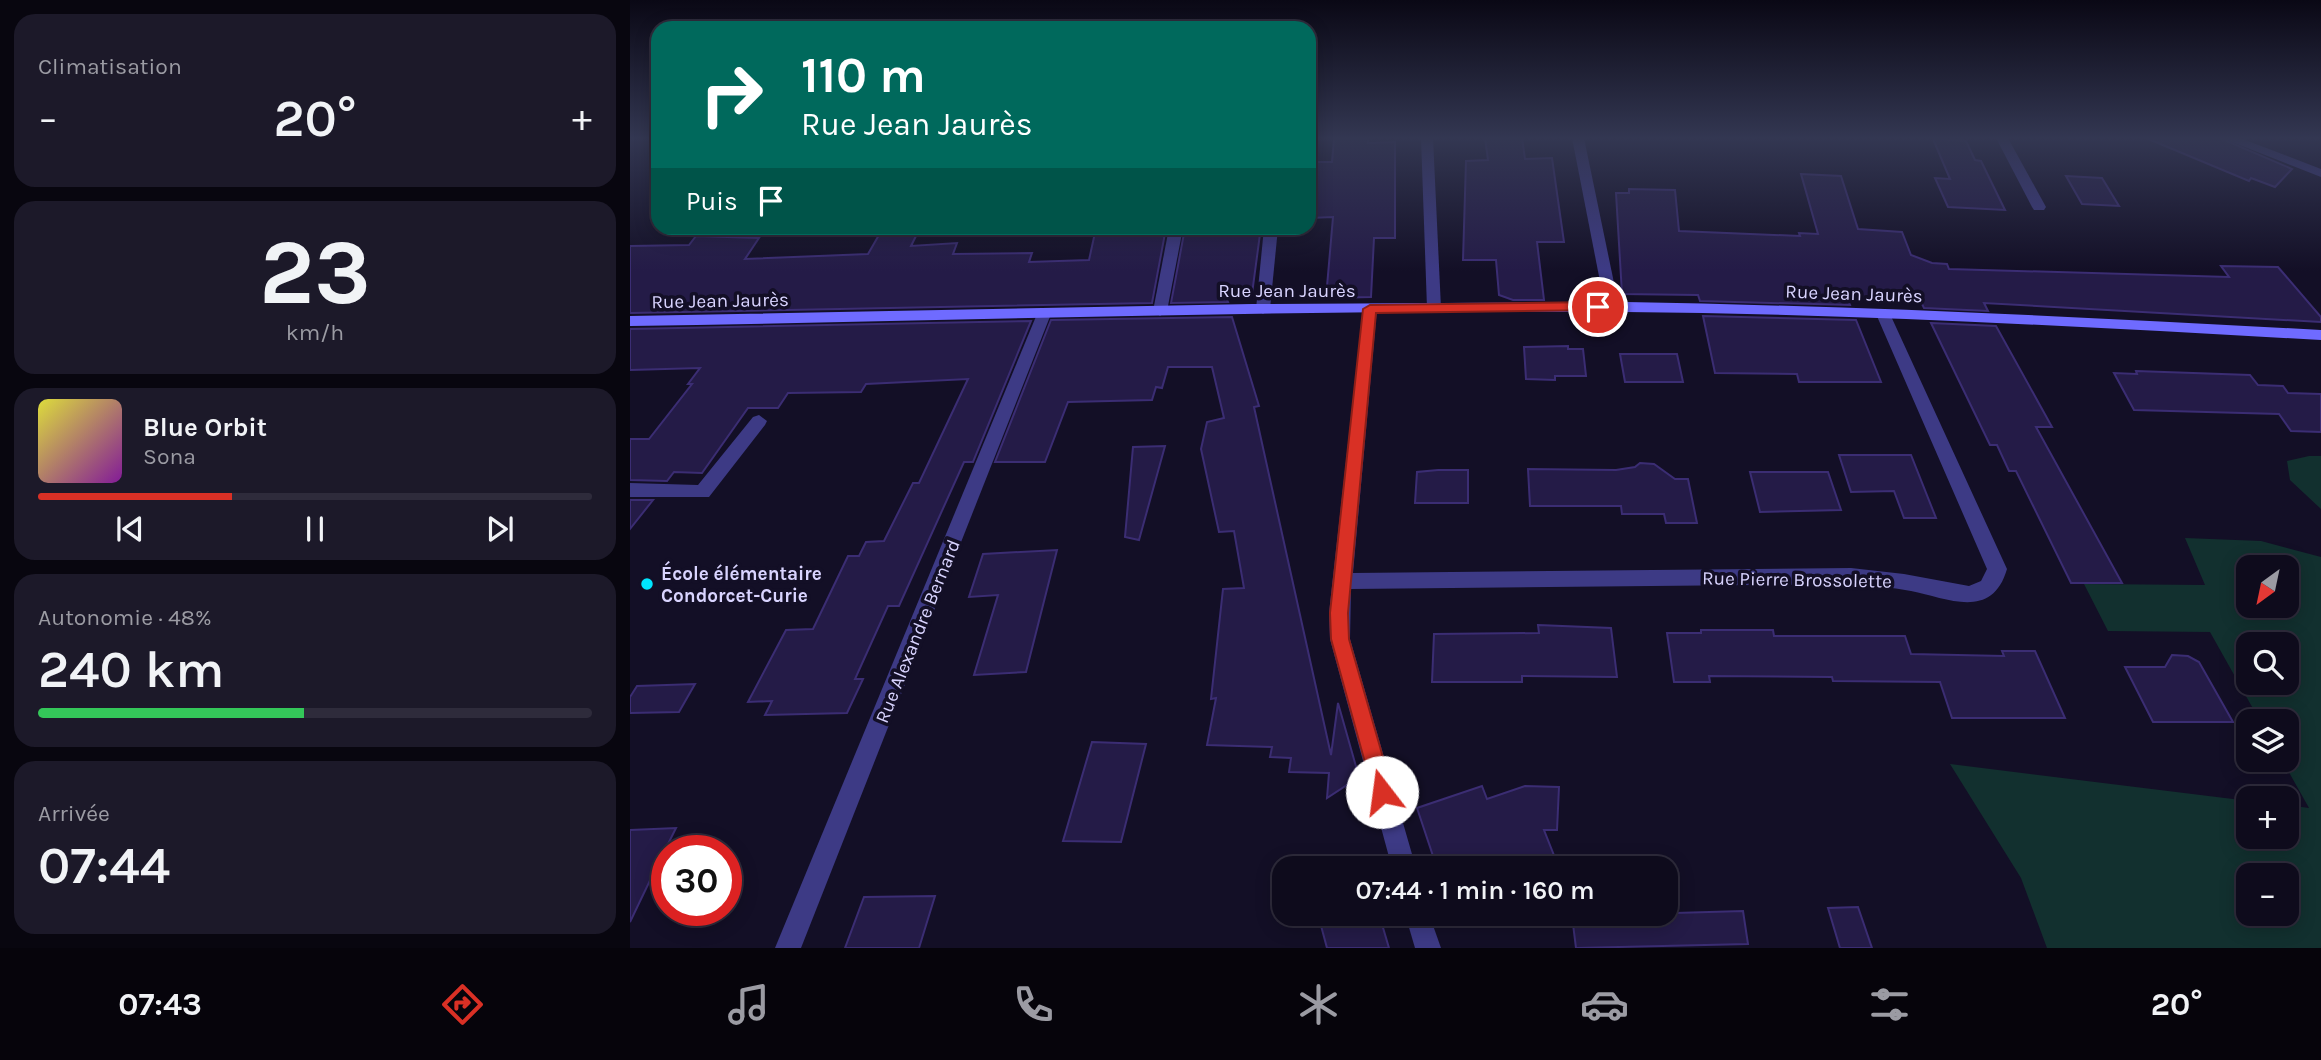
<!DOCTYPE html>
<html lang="fr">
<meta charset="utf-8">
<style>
body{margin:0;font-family:Karla,sans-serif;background:#1c1929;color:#f1f3f6;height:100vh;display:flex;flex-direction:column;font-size:26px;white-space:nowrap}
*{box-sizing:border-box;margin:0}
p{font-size:23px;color:#9b9ba3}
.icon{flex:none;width:38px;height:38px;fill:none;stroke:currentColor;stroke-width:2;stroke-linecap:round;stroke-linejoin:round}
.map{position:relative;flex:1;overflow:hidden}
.sheet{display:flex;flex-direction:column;gap:14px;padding:14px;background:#08060f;width:630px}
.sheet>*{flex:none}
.banner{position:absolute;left:21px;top:21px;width:665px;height:214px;border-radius:21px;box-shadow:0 4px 18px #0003,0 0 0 2px #2e2b3b;background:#00695c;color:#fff;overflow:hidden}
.needle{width:46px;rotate:213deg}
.tools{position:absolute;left:1606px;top:555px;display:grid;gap:14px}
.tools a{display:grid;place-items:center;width:63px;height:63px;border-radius:14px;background:#0e0b1c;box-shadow:0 4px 18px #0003,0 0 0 2px #2e2b3b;font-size:35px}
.speed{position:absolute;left:21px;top:835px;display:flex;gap:14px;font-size:35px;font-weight:700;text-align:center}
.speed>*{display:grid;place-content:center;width:91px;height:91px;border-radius:50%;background:#0e0b1c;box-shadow:0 4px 18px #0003,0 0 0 2px #2e2b3b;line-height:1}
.speed .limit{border:10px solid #d22;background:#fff;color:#111}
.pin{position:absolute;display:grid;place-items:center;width:60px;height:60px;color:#fff;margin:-30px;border:4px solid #fff;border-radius:50%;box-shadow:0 2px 7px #0007}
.me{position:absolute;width:77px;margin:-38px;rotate:345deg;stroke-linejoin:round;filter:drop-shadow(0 0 5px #0008)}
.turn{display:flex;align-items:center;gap:24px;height:147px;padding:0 35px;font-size:32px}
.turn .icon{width:91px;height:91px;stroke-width:2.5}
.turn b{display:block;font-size:49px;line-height:60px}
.then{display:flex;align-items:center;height:66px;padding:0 35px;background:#0003;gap:14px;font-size:26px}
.big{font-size:52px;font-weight:600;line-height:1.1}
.sheet .tile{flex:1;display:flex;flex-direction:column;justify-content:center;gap:10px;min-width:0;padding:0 24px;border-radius:21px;background:#1c1929}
.sheet .dial{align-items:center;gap:0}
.dial b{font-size:91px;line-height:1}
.song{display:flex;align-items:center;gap:21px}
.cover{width:84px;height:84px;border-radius:10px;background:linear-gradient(135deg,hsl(60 70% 55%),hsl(290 70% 35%))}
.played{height:7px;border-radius:4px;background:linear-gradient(90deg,#d93025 35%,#2e2b3b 35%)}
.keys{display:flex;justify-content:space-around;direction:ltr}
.heat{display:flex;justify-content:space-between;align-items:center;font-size:38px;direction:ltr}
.charge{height:10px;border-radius:5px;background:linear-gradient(90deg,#34c759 48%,#2e2b3b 0)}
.trip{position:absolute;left:642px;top:856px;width:406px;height:70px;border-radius:21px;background:#0e0b1c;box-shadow:0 4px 18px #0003,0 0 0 2px #2e2b3b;font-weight:600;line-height:70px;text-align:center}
.tab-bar{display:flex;height:112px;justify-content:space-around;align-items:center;background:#06040b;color:#9b9ba3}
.tab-bar .icon{width:49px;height:49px}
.tab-bar .current{color:#d93025}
.tab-bar b{font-size:32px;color:#f1f3f6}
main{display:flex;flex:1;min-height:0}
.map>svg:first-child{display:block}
.green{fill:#12302f;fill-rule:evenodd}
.building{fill:#241b47;stroke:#3b2d73;stroke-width:2}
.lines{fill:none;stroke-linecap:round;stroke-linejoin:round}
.street{fill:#3d3a85;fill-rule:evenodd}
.secondary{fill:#6f6bff;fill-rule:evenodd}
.route{fill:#d93025;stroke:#8d1f18;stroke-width:2}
.poi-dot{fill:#00e5ff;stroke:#130f26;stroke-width:2.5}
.labels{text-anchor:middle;stroke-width:7;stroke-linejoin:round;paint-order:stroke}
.street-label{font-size:19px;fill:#d9d4ff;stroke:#130f26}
.poi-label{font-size:19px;font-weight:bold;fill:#d9d4ff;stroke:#130f26;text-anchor:start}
</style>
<main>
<section class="sheet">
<div class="tile"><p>Climatisation</p>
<div class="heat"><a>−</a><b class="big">20°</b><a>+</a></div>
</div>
<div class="tile dial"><b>23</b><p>km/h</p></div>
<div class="tile">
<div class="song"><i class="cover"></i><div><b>Blue Orbit</b><p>Sona</p></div></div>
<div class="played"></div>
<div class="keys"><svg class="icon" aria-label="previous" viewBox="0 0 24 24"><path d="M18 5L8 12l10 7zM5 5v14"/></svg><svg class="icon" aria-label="pause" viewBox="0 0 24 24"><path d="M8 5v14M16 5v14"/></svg><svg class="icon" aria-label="next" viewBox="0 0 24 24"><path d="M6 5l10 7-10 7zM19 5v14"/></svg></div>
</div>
<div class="tile"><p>Autonomie · 48%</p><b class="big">240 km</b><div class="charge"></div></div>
<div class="tile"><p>Arrivée</p><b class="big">07:44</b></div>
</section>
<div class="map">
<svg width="1691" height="948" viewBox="0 0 1691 948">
<rect width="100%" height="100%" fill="#130f26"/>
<g class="green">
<path d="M 1679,456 L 1691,456 L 1691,509 L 1660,480 L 1657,461 Z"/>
<path d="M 1555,538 L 1631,541 L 1691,557 L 1691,948 L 1417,948 L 1391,878 L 1320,764 L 1619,801 L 1619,836 L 1657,836 L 1657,805 L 1679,808 L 1652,760 L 1657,760 L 1657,721 L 1630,721 L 1580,632 L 1478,631 L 1454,584 L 1575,585 ZM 1619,567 L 1657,567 L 1657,606 L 1619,606 ZM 1619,644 L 1657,644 L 1657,682 L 1619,682 ZM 1619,875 L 1657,875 L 1657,914 L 1619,914 Z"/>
</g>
<g class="building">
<path d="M 704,138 L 738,138 L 738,143 L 765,142 L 765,238 L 744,238 L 741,297 L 696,298 L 703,217 L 679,218 L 679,162 L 702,162 Z"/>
<path d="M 855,138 L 892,138 L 895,159 L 922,158 L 934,242 L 907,242 L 914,300 L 883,300 L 869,295 L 866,260 L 833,260 L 836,161 L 858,160 Z"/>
<path d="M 1516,138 L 1590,138 L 1662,169 L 1645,187 L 1621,178 L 1619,181 Z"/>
<path d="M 1303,139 L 1336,141 L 1345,160 L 1351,161 L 1375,210 L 1318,207 L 1305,178 L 1320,179 Z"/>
<path d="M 1171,174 L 1211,176 L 1228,229 L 1272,232 L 1281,255 L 1302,263 L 1317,264 L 1319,269 L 1599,277 L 1591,266 L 1648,267 L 1691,317 L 1691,322 L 1354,303 L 1358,311 L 1294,308 L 1290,300 L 1217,297 L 1220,305 L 1070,301 L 1068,295 L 992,294 L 986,193 L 999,193 L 999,189 L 1045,190 L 1049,231 L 1170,236 L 1169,233 L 1188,234 Z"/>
<path d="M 1436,176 L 1472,178 L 1489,206 L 1452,204 Z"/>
<path d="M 253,228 L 290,228 L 281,246 L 327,243 L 323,254 L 402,253 L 399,262 L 459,260 L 466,228 L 536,228 L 522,303 L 0,313 L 0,246 L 59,245 L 66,236 L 129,238 L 115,259 L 238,254 Z"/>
<path d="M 555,228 L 607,228 L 606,235 L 630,234 L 622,294 L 595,295 L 598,302 L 541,303 Z"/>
<path d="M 1073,316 L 1226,320 L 1251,382 L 1169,382 L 1167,374 L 1085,373 Z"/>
<path d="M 602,317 L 629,406 L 624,407 L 701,755 L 708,703 L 729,777 L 697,798 L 699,773 L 659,772 L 661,758 L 640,757 L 642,747 L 577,745 L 586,698 L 581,699 L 593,589 L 614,588 L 604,531 L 589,532 L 571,449 L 577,422 L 594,418 L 582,367 L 538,367 L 532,388 L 526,387 L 522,400 L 438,402 L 415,462 L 365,462 L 421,320 Z"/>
<path d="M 401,321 L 343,462 L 334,462 L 269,606 L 258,606 L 225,679 L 233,679 L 217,713 L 135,715 L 142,701 L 118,702 L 156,630 L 183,629 L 218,556 L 229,556 L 236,542 L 254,541 L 283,483 L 289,483 L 338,379 L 236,384 L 231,392 L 158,393 L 148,408 L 118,408 L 72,473 L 44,472 L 37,481 L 0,480 L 0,439 L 19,439 L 62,384 L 58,384 L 70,368 L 0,370 L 0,329 Z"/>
<path d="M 1301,323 L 1366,326 L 1422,427 L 1406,427 L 1492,583 L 1441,583 L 1386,471 L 1379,471 L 1367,445 L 1360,445 Z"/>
<path d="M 938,346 L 938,349 L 953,349 L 956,376 L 925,376 L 925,380 L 896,379 L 894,347 Z"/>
<path d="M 990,354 L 1047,354 L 1053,382 L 995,382 Z"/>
<path d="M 1506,371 L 1620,375 L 1628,385 L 1653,386 L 1658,393 L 1691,394 L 1691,432 L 1661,431 L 1649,414 L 1504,410 L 1484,373 L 1507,374 Z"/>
<path d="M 535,446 L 509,540 L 495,537 L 503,447 Z"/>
<path d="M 1209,455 L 1281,455 L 1306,518 L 1274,518 L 1264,491 L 1221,492 Z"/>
<path d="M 1010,463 L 1024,464 L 1045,479 L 1058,479 L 1067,523 L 1036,523 L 1034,514 L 992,514 L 991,506 L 900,506 L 898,469 L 986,470 L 1005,467 Z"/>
<path d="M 808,470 L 838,470 L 838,503 L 785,503 L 787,472 Z"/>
<path d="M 1120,472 L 1198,472 L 1211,510 L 1130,512 Z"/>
<path d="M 0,500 L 23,500 L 0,529 Z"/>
<path d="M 427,550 L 396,672 L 344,675 L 368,595 L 339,597 L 353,554 Z"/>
<path d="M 908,625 L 981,628 L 987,677 L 892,676 L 892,682 L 802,682 L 804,634 L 909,633 Z"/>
<path d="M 1071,630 L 1143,630 L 1144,636 L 1275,636 L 1281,654 L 1374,656 L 1372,651 L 1405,651 L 1435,718 L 1322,718 L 1310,682 L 1203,681 L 1202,677 L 1079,676 L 1080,682 L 1044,682 L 1037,633 L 1071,633 Z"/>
<path d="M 1542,655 L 1558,656 L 1569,662 L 1603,722 L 1523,722 L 1495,667 L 1535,667 Z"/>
<path d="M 65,684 L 49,712 L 0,713 L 0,697 L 7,686 Z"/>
<path d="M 462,742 L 516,744 L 491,842 L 433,841 Z"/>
<path d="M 852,786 L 857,799 L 895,786 L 929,787 L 927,830 L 914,830 L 929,868 L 807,868 L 787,808 Z"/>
<path d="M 46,828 L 25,870 L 0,922 L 0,830 Z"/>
<path d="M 305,896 L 289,948 L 215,948 L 234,897 Z"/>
<path d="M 1228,907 L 1242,948 L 1210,948 L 1198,908 Z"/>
<path d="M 1113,911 L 1118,944 L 946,948 L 942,916 Z"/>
<path d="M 712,914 L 749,914 L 759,948 L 697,948 L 690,922 Z"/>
</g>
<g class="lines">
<g class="street">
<path d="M 791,138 L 803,138 L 811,308 L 804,313 L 797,308 Z"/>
<path d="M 942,138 L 954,138 L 989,307 L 982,312 L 975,307 Z"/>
<path d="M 1366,138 L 1378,138 L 1416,207 L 1414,210 L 1404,210 L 1402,207 Z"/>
<path d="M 1592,138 L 1610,138 L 1691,169 L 1691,177 Z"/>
<path d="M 539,228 L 553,228 L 537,311 L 530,316 L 523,311 Z"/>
<path d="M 634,228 L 648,228 L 640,309 L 633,314 L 626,309 Z"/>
<path d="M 740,304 L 747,309 L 723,573 L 1221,568 L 1274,574 L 1339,586 L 1351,581 L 1357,569 L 1246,314 L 1253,309 L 1260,314 L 1377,569 C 1362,621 1317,598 1281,591 C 1261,587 1241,586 1221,584 L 721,589 L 720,639 L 786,868 L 762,868 L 700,639 L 699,613 L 733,309 Z"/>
<path d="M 414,309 L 421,314 L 171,948 L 145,948 L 407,314 Z"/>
<path d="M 129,415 L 137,421 L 135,425 L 79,497 L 0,497 L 0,483 L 68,485 L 123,417 Z"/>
<path d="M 775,914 L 799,914 L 811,948 L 785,948 Z"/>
</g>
<path class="secondary" d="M 995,302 C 1227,306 1459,317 1691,330 L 1691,340 C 1459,327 1227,314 995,312 C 663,309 331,321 0,326 L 0,316 L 622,304 Z"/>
</g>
<linearGradient id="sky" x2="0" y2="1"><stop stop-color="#0a0815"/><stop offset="0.51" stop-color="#333752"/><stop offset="1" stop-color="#333752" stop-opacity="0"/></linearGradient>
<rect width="1691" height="271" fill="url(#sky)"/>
<path class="route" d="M 968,302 L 973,304 L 973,310 L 746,313 L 718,613 L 719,639 L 763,792 L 760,799 L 752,802 L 745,799 L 701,639 L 700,613 L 733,309 L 740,305 Z"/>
<circle class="poi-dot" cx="17" cy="584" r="7"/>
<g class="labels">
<g class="street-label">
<text x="657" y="297">Rue Jean Jaurès</text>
<text transform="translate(1224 293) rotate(2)" y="7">Rue Jean Jaurès</text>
<text transform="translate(90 300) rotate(-1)" y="7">Rue Jean Jaurès</text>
<text transform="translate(1167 579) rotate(1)" y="7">Rue Pierre Brossolette</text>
<text transform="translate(287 631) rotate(-68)" y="7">Rue Alexandre Bernard</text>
</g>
<g class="poi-label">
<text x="31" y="580">École élémentaire<tspan x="31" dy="22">Condorcet-Curie</tspan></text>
</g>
</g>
</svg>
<div class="tools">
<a><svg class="needle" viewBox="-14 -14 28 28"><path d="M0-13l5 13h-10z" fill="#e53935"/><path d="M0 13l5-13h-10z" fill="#9b9ba3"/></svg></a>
<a><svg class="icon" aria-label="search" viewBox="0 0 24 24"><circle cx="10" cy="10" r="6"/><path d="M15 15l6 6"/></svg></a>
<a><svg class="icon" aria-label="layers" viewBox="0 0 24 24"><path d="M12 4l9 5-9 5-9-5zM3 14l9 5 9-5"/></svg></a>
<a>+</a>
<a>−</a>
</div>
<div class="speed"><div class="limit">30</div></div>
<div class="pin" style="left:968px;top:307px;background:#d93025"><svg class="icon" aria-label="arrive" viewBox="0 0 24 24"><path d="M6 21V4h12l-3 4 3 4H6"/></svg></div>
<svg class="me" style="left:752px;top:792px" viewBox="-20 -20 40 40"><circle r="19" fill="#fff"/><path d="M0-13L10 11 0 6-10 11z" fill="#d93025"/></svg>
<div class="trip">07:44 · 1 min · 160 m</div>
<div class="banner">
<div class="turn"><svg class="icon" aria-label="right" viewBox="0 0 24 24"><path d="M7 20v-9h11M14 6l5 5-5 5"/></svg><div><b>110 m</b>Rue Jean Jaurès</div></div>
<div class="then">Puis<svg class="icon" aria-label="arrive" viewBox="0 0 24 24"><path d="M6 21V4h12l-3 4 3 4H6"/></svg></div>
</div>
</div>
</main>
<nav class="tab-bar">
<b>07:43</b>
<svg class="icon current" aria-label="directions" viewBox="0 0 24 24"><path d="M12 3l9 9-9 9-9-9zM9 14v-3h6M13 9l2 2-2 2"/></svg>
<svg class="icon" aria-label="music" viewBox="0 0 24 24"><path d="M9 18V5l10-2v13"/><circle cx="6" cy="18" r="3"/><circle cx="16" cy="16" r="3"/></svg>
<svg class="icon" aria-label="phone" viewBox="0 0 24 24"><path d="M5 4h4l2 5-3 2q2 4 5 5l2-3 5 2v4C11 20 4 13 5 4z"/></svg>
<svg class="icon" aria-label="climate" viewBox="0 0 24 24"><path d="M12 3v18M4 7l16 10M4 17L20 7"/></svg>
<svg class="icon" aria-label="car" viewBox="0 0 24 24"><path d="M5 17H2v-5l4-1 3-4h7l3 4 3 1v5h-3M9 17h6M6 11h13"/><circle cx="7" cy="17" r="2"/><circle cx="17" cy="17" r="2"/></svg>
<svg class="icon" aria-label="filters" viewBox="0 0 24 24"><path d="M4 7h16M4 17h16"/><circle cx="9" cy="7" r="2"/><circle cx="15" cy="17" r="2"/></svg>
<b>20°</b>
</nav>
